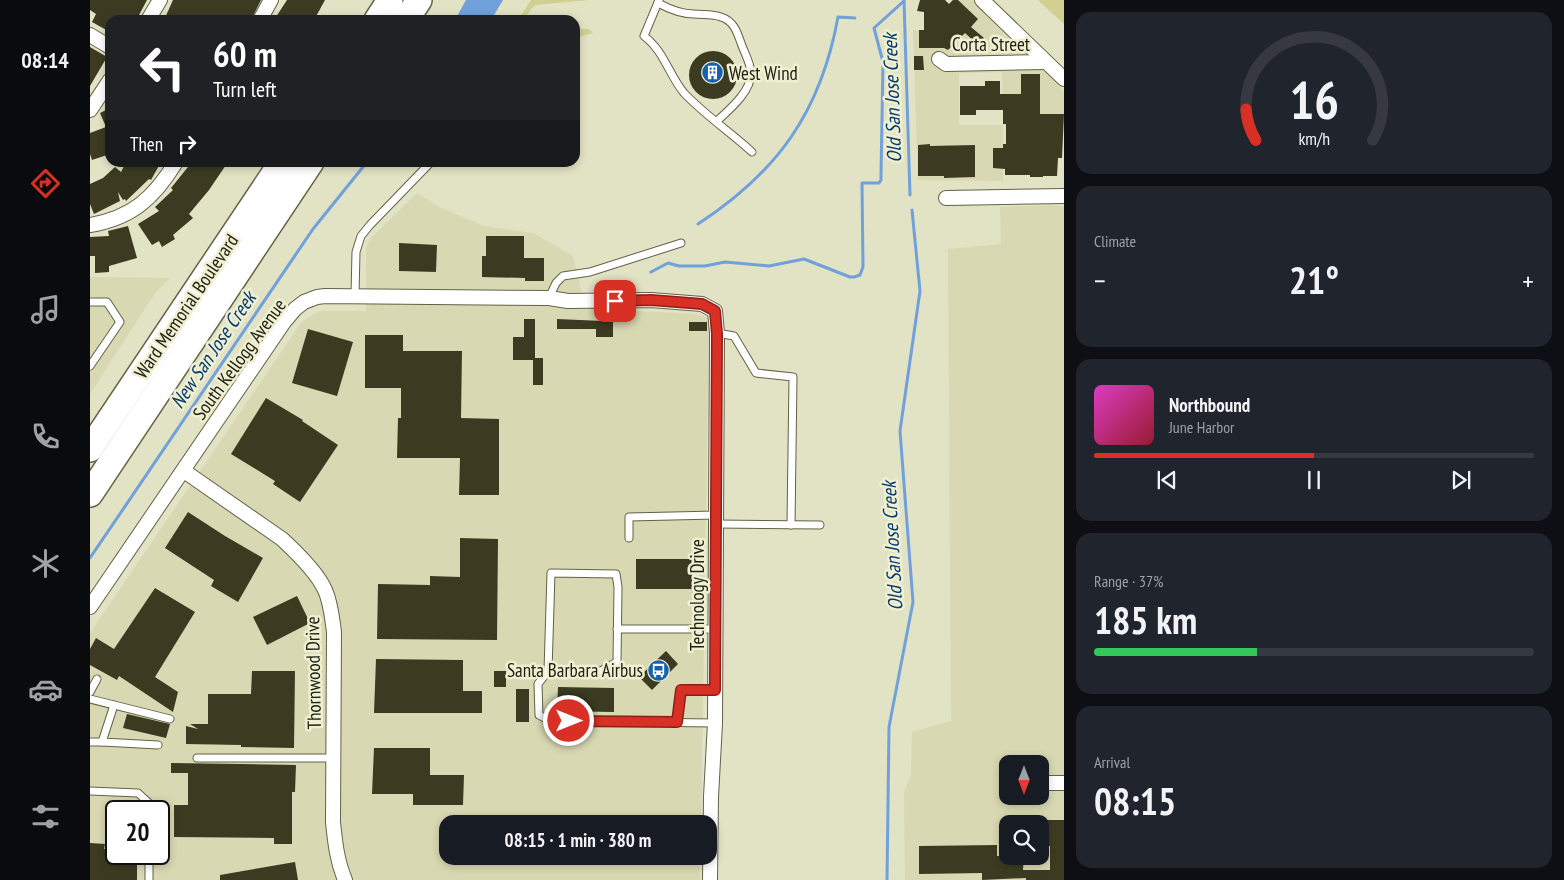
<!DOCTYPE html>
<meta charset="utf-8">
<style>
body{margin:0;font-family:"PT Sans Narrow",sans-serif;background:#20242c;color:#f1f3f6;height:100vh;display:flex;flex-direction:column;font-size:19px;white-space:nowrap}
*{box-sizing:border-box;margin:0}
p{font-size:16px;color:#9ea1a6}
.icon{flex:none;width:28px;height:28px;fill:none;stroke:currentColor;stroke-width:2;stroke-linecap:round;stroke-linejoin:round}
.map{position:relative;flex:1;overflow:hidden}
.drawer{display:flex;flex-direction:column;gap:12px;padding:12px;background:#0d0f14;width:500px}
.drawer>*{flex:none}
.banner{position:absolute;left:15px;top:15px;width:475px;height:152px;border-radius:15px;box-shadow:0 2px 8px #0003;background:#202124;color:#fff;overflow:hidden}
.needle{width:32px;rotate:180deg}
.buttons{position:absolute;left:909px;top:755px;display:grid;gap:10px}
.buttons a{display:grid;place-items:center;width:50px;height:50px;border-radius:10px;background:#171b24;box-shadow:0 2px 8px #0003;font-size:25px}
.speed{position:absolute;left:15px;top:800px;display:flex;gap:10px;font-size:25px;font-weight:700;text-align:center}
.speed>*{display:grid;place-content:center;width:65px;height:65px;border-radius:50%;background:#171b24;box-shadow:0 2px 8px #0003;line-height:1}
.speed .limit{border:2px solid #111;border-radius:8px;background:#fff;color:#111}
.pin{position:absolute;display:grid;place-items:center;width:42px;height:42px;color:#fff;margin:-21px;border-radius:10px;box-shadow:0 2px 8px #0006}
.me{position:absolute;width:55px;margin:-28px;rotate:90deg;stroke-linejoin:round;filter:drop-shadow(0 0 4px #0008)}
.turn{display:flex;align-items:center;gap:18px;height:105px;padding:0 25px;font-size:22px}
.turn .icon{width:65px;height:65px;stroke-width:2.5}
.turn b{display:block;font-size:35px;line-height:42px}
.then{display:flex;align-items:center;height:48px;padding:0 25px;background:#0003;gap:10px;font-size:19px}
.big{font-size:38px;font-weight:700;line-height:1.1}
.drawer .card{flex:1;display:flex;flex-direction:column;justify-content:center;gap:8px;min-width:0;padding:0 18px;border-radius:15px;background:#20242c}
.drawer .dial{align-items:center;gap:0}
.dial svg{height:130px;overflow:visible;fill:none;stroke:#363941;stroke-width:7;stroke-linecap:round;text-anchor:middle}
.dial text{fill:#f1f3f6;stroke:none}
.song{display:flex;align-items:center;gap:15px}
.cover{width:60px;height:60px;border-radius:8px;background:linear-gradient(135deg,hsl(310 70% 55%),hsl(350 70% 35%))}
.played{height:5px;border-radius:2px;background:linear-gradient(90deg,#d93025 50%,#363941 50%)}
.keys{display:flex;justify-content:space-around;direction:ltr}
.heat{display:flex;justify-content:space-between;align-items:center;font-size:28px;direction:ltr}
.charge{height:8px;border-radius:4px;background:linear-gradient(90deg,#34c759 37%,#363941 0)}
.trip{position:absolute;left:349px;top:815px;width:278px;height:50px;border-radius:15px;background:#171b24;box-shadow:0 2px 8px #0003;font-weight:700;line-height:50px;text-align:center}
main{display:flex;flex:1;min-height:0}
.tab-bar{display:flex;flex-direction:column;width:90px;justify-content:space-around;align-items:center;background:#090b0e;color:#9ea1a6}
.tab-bar .icon{width:35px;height:35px}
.tab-bar .selected{color:#d93025}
.tab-bar b{font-size:22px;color:#f1f3f6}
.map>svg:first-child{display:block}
.built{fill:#d8d8b3;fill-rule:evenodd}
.green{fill:#d1d090}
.water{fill:#70a1db}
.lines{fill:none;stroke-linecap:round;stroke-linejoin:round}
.stream{stroke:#70a1db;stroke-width:3}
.building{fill:#3c3b22}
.lane-casing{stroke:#626247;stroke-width:9}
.street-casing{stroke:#626247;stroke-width:16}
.highway-casing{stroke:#626247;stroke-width:28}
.lane{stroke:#fff;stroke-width:7}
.street{stroke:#fff;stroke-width:14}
.highway{stroke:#fff;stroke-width:25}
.route-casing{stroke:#8d1f18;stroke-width:12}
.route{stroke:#d93025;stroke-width:9}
.labels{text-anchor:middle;stroke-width:5;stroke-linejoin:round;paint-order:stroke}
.street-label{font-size:19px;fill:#212116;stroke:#efefd1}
.poi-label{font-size:19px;fill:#212116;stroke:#efefd1;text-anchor:start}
.water-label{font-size:20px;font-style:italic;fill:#063b6f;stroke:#efefd1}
</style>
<main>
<nav class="tab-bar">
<b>08:14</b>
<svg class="icon selected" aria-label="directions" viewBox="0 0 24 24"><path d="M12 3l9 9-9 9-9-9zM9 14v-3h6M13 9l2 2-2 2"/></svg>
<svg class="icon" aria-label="music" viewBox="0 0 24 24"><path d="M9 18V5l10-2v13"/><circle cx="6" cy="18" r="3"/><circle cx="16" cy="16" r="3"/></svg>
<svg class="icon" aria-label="phone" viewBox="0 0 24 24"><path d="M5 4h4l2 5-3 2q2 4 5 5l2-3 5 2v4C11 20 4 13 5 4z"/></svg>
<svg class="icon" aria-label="climate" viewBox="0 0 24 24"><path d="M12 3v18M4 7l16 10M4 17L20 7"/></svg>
<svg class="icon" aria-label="car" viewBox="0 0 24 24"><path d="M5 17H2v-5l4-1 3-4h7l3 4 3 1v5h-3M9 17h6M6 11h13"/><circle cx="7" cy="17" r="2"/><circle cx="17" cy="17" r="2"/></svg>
<svg class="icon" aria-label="filters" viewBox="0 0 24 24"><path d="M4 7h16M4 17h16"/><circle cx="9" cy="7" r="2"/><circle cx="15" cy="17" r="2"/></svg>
</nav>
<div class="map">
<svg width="974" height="880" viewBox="0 0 974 880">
<rect width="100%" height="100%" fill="#e2e2c4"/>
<g class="built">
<path d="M 862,0 L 883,0 L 939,54 L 974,92 L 974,125 L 913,125 L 913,181 L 828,180 L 823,30 L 851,31 L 850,13 ZM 912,72 L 913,125 L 869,125 L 869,73 Z"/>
<path d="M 327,193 L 351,208 L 394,226 L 443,233 L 483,256 L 495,308 L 605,314 L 619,318 L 611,824 L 358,824 L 358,856 L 610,856 L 610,880 L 0,880 L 0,633 L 211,323 L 219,317 L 230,311 L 276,311 L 276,248 L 281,238 ZM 26,811 L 69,811 L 69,854 L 26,854 Z"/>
<path d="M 966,205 L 974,207 L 974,880 L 815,880 L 814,792 L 821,774 L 822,732 L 861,721 L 858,249 L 911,244 L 910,207 ZM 918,764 L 950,764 L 950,796 L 918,796 ZM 918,824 L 950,824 L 950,856 L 918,856 Z"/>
<path d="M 0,277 L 80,278 L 65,293 L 0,394 Z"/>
</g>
<g class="green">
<path d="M 441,0 L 499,0 L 446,5 L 441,9 L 434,20 L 428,20 Z"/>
<path d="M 948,0 L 974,0 L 974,24 Z"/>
<path d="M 485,29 L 499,29 L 503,33 L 485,38 Z"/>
</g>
<path class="water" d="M 376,0 L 413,0 L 401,20 L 365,20 Z"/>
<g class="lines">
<g class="stream">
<path d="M 814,1 L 820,195"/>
<path d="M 608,224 C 688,172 731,111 748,17 L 765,18"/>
<path d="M 561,272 L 578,263 L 589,266 L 615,266 L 635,262 L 679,266 L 714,259 L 760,277 L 764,277 L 770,275 L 773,267 L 772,183 L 789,183 L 791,180 L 791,175 L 793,62 L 784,28 L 814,1"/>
<path d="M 0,558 L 223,229 L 277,162"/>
<path d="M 797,880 L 799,727 L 823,602 L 810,431 L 830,291 L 822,210"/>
</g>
</g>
<g class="building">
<path d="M 0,0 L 57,0 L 48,17 L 46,16 L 44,20 L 20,20 L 20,32 L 2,22 L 6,14 L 0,10 Z"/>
<path d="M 83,0 L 171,0 L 161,20 L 74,20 Z"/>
<path d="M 197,0 L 235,0 L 224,20 L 184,20 Z"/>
<path d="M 830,0 L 855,0 L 859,4 L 863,0 L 868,0 L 888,19 L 881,27 L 894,38 L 888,45 L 875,33 L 858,50 L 854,48 L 829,48 L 829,30 L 834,30 L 834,12 L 827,11 Z"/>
<path d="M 0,47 L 17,57 L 0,86 Z"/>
<circle cx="623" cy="75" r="24"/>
<path d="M 824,56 L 833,56 L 834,70 L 824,70 Z"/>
<path d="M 931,74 L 950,74 L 950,114 L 974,114 L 972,158 L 968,158 L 967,176 L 953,176 L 953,177 L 940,177 L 940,175 L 915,175 L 915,169 L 903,168 L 903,148 L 913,148 L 913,144 L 916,144 L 916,124 L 913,124 L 913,110 L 886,110 L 886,115 L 870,115 L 870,86 L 895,86 L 895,81 L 910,81 L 910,94 L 931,94 Z"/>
<path d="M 20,108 L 20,154 L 2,160 L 0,154 L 0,133 L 16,127 L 10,113 Z"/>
<path d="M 840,144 L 840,146 L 885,145 L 885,177 L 854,178 L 854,176 L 828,176 L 828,145 Z"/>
<path d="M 36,162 L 71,162 L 61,180 L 59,179 L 36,201 L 35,199 L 33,200 L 28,192 L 30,201 L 4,214 L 0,204 L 0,184 L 13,178 L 25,167 L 31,172 Z"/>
<path d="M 102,162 L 138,162 L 119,190 L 99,214 L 103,218 L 83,235 L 85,239 L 72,247 L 69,241 L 62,245 L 48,224 L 69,211 L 65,207 L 83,190 L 81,188 Z"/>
<path d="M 38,226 L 47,258 L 19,266 L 19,272 L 5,273 L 5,256 L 0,256 L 0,237 L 19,236 L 18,231 Z"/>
<path d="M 396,236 L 434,236 L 434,258 L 454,258 L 454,281 L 435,281 L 435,278 L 392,277 L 392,256 L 396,256 Z"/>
<path d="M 309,243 L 347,245 L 346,272 L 309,271 Z"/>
<path d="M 513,311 L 523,311 L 523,337 L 506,337 L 506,329 L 467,329 L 467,319 L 513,321 Z"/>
<path d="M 434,319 L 445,319 L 445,358 L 453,358 L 453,385 L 443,385 L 443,360 L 423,360 L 423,337 L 434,337 Z"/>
<rect x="599" y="322" width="18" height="9"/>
<path d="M 218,329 L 263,342 L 247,396 L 202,383 Z"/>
<path d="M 275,335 L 313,335 L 313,351 L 372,351 L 371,418 L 409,419 L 409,495 L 369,495 L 370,458 L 307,458 L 308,418 L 311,418 L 311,388 L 275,388 Z"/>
<path d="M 176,398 L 213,420 L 212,421 L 248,445 L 210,502 L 183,484 L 185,481 L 141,454 Z"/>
<path d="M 98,512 L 135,536 L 173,558 L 148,602 L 121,586 L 124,580 L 75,548 Z"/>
<path d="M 370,538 L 408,539 L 407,640 L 287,639 L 288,584 L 340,585 L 340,576 L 370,577 Z"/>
<rect x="546" y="559" width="56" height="30"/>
<path d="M 65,588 L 105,612 L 65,677 L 88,692 L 83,712 L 29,676 L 27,680 L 0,665 L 0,649 L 6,638 L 24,649 Z"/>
<path d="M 207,596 L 220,623 L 177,645 L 163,617 Z"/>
<path d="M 576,651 L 588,664 L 562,690 L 549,677 Z"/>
<path d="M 286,659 L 373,660 L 373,691 L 392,691 L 392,713 L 284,713 Z"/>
<path d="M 162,671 L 205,671 L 204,748 L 151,747 L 151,745 L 96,744 L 96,726 L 108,729 L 100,724 L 118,724 L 118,694 L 161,694 Z"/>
<rect x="404" y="671" width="12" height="16"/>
<path d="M 468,687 L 524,688 L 524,712 L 467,711 Z"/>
<rect x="426" y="689" width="13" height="33"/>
<path d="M 37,714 L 80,724 L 76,738 L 33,728 Z"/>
<path d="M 284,748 L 340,748 L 340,775 L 374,775 L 373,805 L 323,805 L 323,794 L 282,794 Z"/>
<path d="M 81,763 L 206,765 L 205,792 L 202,792 L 202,844 L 184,844 L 184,838 L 84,837 L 84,805 L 98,805 L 98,773 L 81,773 Z"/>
<path d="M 955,820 L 974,820 L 974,880 L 936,880 L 936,878 L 892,880 L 892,873 L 829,874 L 829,846 L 907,845 L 907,856 L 934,856 L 933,870 L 960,870 L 960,846 L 950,846 L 950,827 L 955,827 Z"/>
<path d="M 0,843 L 15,844 L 14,849 L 26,849 L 25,861 L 47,862 L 47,880 L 0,880 Z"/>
<path d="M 205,862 L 208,880 L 130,880 L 130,875 Z"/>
</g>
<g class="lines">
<defs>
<g id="lane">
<path d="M 569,0 L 554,36 C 574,51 579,75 594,93 C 615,115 640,132 662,152"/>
<path d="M 568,3 C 579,9 592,14 604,14 C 613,15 623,14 631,17 C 644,21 647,32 651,43 C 654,52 660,62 661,72 C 662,91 639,110 627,121"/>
<path d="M 265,295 L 266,252 L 271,236 L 280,225 L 341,162"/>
<path d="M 459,298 L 466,283 L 473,276 L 500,272 L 591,243"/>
<path d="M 0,302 L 17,302 L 30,322 L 0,366"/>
<path d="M 627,333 L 644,336 L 666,373 L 703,377 L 701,525"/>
<path d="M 626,524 L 730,525"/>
<path d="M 539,538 L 539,517 L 626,515"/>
<path d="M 527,629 L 625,629"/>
<path d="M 458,671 L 511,671 L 527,662 L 528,587 L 526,574 L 461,573 L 458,671 L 448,684 L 449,715 L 461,721 L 625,723"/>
<path d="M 0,692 L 7,679"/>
<path d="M 0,699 L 80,719"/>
<path d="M 24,705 L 12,742 L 68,745"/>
<path d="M 587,721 L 591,690 L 625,690"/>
<path d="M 0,742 L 12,742"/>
<path d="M 107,758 L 244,758"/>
<path d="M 0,791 L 48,793 L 59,803 L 59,811"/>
<path d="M 59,854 L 59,880"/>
</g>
<g id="street">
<path d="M 892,0 L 974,79"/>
<path d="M 58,20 L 70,0"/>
<path d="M 170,20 L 181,0"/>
<path d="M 0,35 L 20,47"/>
<path d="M 849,59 L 856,64 L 956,62"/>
<path d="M 0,110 L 20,80"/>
<path d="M 856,198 L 974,196"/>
<path d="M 0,225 C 42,218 64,198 86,162"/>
<path d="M 94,471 L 192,539 C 205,551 228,574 235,590 C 241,603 242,618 244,632 L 243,822 C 245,842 247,861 255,880"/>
<path d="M 0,607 L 194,322 L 205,309 L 214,302 L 227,297 L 235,296 L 459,298 L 478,301 L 561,300 L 612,304 L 625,311 L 627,333 L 625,723 L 621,797 L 620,880"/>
<path d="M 950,783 L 974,783"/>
</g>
<g id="highway">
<path d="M 287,20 L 300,0"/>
<path d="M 316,20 L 329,0"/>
<path d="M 0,449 L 192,162"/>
<path d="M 0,494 L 221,162"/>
</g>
</defs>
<use href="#lane" class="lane-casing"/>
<use href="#street" class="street-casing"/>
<use href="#highway" class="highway-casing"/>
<use href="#lane" class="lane"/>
<use href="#street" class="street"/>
<use href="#highway" class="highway"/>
</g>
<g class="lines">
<defs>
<path id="route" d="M 479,721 L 587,722 L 591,690 L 625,690 L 627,334 L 625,311 L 612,304 L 561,300 L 525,301"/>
</defs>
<use href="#route" class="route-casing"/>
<use href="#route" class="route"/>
</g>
<defs>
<symbol id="building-disc" viewBox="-11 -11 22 22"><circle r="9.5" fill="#1361af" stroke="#efefd1"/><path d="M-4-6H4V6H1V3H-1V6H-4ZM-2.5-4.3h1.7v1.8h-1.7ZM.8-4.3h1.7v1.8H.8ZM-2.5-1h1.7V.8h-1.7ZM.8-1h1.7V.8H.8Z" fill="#fff"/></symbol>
<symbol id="bus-disc" viewBox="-11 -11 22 22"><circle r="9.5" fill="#1361af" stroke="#efefd1"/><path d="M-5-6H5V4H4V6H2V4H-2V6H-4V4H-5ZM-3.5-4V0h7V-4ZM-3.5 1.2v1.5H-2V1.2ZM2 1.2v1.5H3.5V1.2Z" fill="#fff"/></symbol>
</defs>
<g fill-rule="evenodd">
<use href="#building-disc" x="610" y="60" width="25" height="25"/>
<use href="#bus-disc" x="556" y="658" width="25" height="25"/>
</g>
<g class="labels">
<g class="street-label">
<text x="901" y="51">Corta Street</text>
<text transform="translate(96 306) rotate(-56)" y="7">Ward Memorial Boulevard</text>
<text transform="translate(149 359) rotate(-54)" y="7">South Kellogg Avenue</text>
<text transform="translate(607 595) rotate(-90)" y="7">Technology Drive</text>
<text transform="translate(223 673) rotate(-91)" y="7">Thornwood Drive</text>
</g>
<g class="poi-label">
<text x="639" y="80">West Wind</text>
<text x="553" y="677" text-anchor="end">Santa Barbara Airbus</text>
</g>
<g class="water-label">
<text transform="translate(802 98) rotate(-92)" y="7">Old San Jose Creek</text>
<text transform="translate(123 350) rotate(-56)" y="7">New San Jose Creek</text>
<text transform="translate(802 546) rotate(-93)" y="7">Old San Jose Creek</text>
</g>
</g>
</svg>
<div class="buttons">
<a><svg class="needle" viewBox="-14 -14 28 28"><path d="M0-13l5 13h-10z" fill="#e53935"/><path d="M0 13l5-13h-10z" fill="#9ea1a6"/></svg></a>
<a><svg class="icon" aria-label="search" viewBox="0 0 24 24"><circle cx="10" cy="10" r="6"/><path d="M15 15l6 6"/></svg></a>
</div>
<div class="speed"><div class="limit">20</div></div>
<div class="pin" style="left:525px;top:301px;background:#d93025"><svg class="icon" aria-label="arrive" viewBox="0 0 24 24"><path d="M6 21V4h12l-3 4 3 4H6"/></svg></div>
<svg class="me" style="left:479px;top:721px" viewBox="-20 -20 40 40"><circle r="17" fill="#d93025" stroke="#fff" stroke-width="3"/><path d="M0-11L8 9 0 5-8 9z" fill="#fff"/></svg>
<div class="trip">08:15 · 1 min · 380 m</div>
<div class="banner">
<div class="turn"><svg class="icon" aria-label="left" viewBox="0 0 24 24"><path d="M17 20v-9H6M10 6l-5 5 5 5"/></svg><div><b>60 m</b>Turn left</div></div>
<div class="then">Then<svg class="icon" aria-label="right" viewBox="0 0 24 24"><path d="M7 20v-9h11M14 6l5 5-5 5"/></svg></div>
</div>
</div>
<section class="drawer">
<div class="card dial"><svg viewBox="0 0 100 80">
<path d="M14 69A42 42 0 1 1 86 69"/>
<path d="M14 69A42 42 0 0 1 8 50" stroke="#d93025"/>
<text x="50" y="56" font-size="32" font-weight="700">16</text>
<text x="50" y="72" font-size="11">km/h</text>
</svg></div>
<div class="card"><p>Climate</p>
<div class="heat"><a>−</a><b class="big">21°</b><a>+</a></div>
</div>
<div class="card">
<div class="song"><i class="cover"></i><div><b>Northbound</b><p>June Harbor</p></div></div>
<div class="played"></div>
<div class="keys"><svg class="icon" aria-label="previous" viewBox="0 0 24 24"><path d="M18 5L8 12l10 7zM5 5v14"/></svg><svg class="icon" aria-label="pause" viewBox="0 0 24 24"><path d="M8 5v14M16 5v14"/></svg><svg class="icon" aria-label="next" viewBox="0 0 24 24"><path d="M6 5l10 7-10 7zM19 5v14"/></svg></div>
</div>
<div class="card"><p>Range · 37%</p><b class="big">185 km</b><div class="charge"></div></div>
<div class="card"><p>Arrival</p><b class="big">08:15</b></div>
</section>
</main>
